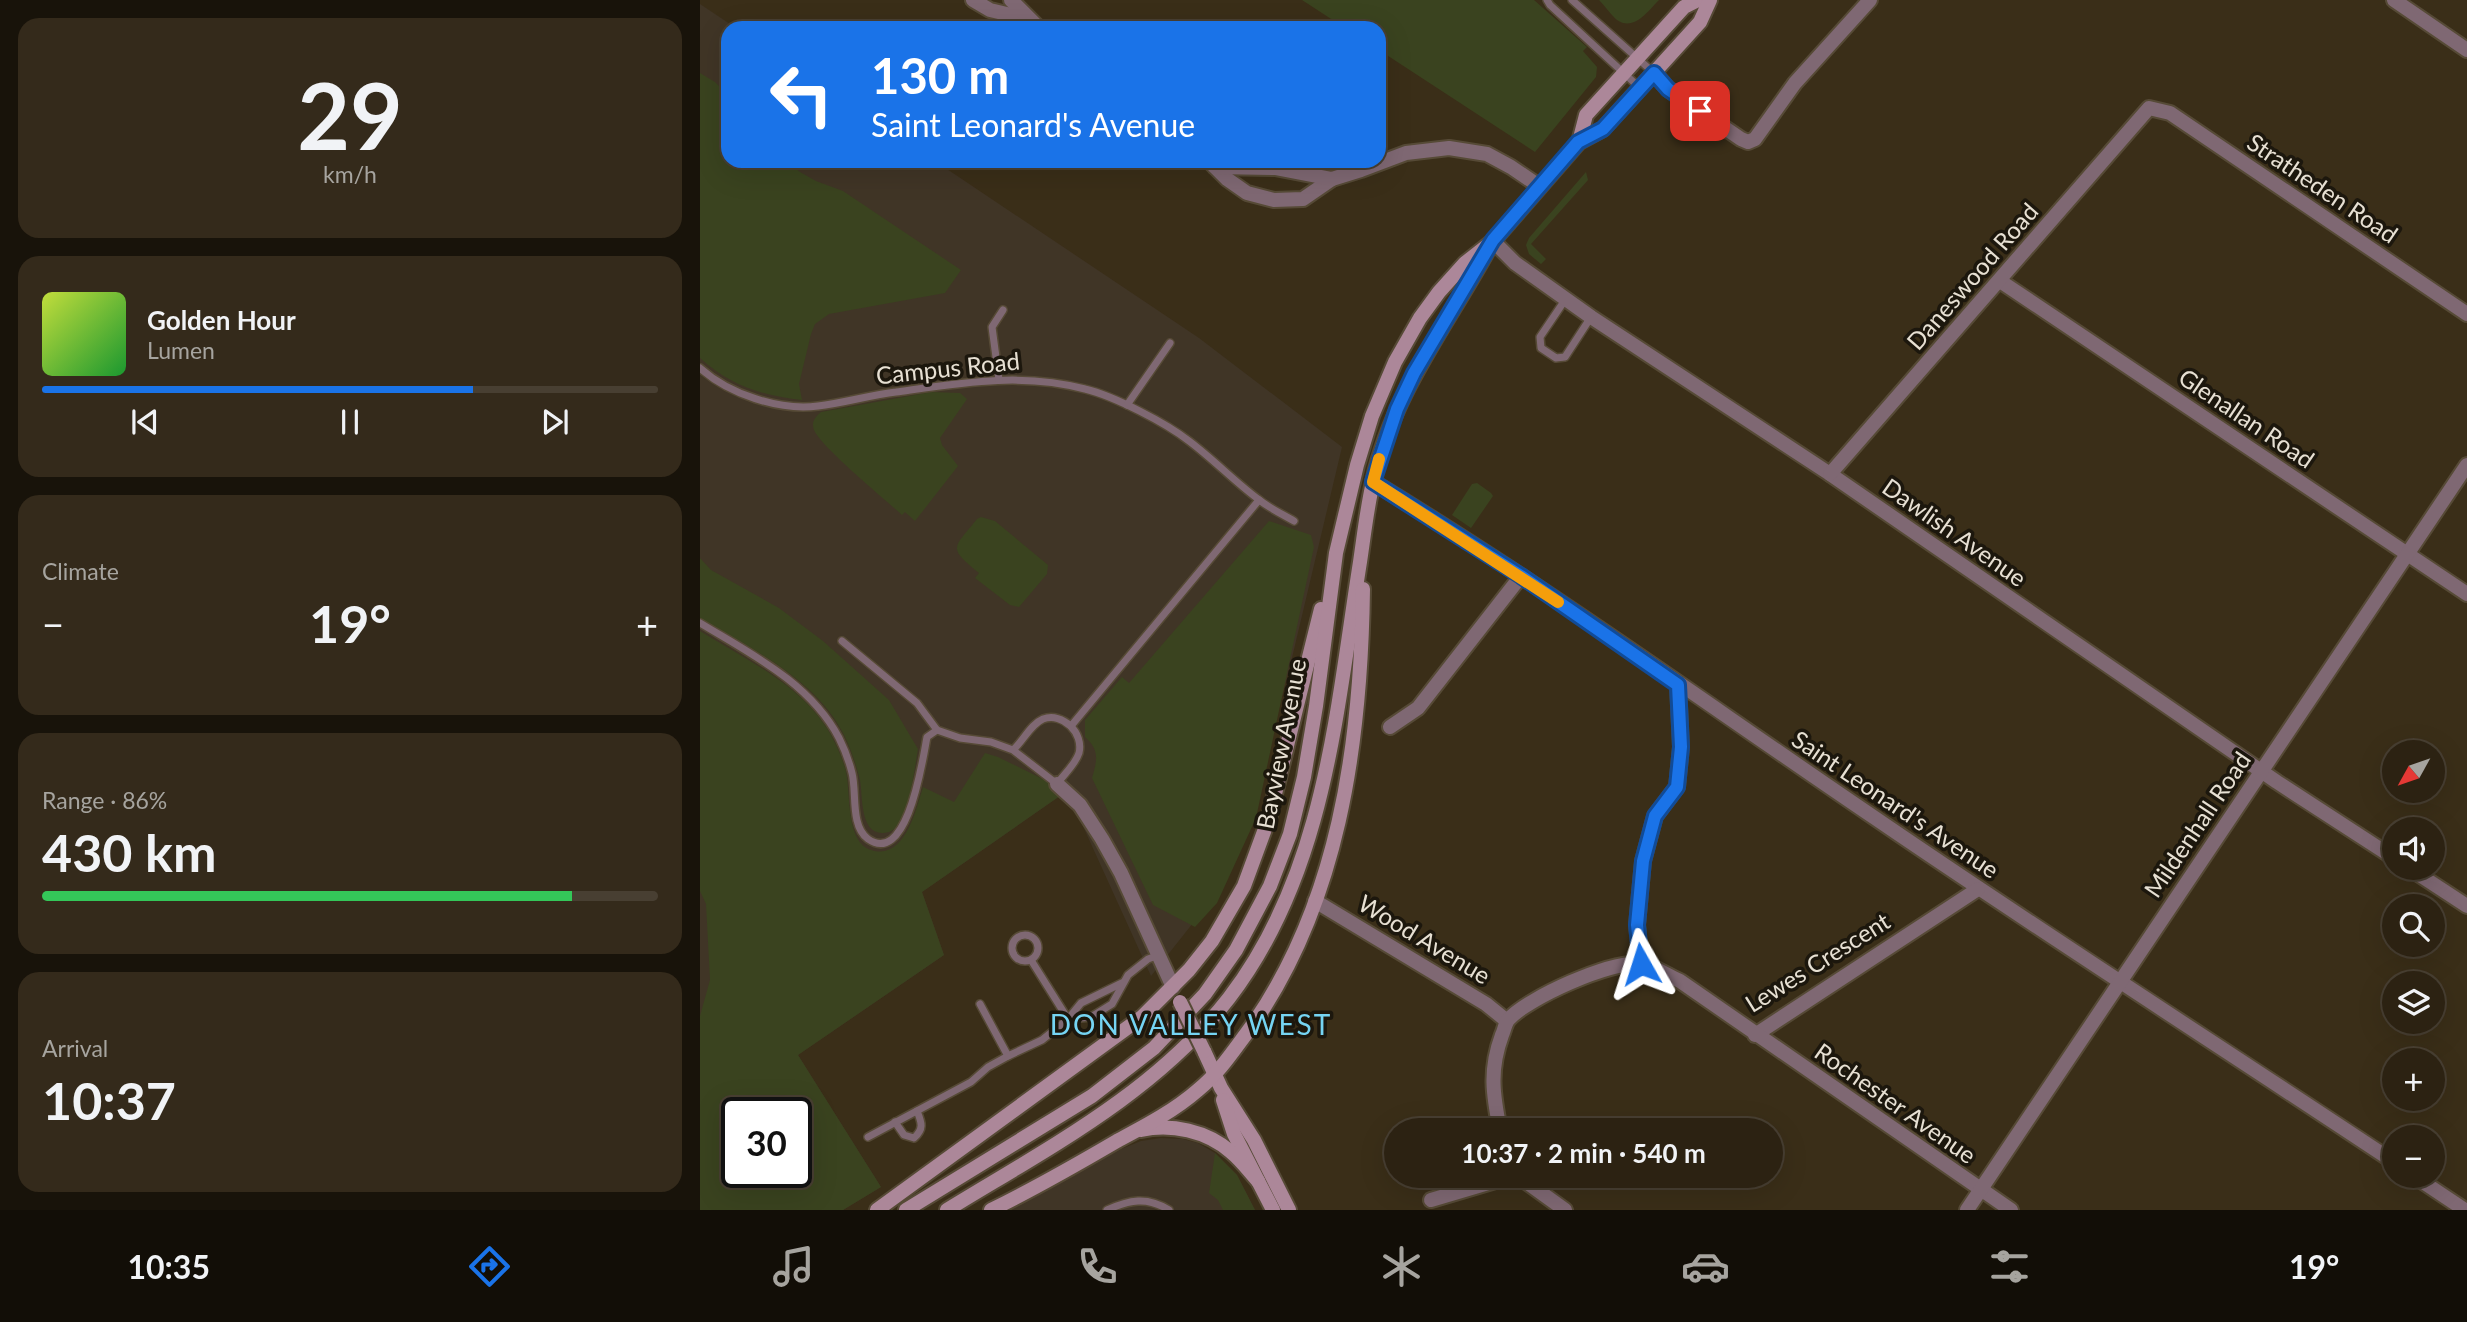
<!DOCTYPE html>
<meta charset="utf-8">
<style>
body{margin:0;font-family:Lato,sans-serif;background:#342a1b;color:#f1f3f6;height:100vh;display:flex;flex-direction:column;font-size:26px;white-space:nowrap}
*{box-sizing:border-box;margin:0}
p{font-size:23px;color:#a6a49f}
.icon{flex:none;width:38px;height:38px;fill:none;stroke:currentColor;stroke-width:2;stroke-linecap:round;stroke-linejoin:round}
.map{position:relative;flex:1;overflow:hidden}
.sheet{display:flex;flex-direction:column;gap:18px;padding:18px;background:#18130a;width:700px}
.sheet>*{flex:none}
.guide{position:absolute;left:21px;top:21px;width:665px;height:147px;border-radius:21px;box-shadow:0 7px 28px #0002,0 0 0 2px #483f32;background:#1a73e8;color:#fff;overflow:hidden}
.needle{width:46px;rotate:230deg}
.tools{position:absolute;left:1682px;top:740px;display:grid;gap:14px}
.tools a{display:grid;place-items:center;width:63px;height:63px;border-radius:50%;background:#2c2212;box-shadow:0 7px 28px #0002,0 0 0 2px #483f32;font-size:35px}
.speed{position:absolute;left:21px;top:1097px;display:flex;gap:14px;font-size:35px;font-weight:700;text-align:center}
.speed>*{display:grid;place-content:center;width:91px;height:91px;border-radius:50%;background:#2c2212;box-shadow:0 7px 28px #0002,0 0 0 2px #483f32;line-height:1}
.speed .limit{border:4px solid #111;border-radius:10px;background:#fff;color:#111}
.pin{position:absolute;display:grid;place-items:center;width:60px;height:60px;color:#fff;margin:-30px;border-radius:14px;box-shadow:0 4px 10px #0006}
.me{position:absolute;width:77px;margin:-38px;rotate:354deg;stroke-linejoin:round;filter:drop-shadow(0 0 5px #0008)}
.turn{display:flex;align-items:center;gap:24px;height:147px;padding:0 35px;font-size:32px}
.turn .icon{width:91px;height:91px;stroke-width:2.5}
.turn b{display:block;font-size:49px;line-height:60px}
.big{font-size:52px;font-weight:700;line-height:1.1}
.sheet .card{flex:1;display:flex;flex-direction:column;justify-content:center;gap:10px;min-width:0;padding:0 24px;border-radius:21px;background:#342a1b}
.sheet .dial{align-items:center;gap:0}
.dial b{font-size:91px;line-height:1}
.song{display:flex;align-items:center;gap:21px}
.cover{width:84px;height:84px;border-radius:10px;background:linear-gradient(135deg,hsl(70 70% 55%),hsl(130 70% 35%))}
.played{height:7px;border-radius:4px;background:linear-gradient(90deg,#1a73e8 70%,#483f32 70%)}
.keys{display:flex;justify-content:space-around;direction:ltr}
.heat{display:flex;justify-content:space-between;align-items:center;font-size:38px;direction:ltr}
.charge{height:10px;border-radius:5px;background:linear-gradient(90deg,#34c759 86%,#483f32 0)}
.trip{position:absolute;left:684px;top:1118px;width:399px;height:70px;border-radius:35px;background:#2c2212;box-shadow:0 7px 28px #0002,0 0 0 2px #483f32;font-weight:700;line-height:70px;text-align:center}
.tabs{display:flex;height:112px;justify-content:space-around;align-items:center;background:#120e07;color:#a6a49f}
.tabs .icon{width:49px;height:49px}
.tabs .active{color:#1a73e8}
.tabs b{font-size:32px;color:#f1f3f6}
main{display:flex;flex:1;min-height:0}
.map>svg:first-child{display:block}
.education{fill:#403526;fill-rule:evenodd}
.green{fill:#3a431f;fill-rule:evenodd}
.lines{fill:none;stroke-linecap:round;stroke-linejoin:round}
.lane-casing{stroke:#564a36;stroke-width:10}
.street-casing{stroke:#564a36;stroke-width:18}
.secondary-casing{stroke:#564a36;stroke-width:18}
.lane{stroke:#7f6873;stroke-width:7}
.street{stroke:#7f6873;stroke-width:14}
.secondary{stroke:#ac8799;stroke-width:14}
.secondary-bridge-casing{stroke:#564a36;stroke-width:18;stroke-linecap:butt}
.secondary-bridge{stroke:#ac8799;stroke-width:14}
.route-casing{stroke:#114b97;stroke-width:18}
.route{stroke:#1a73e8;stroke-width:12}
.slow{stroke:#f59e0b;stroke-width:12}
.labels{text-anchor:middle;stroke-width:7;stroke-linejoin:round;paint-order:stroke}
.street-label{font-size:24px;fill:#e7e0d3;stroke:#1c170d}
.quarter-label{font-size:28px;letter-spacing:2px;fill:#75d4f3;stroke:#1c170d}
</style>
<main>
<section class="sheet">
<div class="card dial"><b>29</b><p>km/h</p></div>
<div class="card">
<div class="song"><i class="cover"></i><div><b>Golden Hour</b><p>Lumen</p></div></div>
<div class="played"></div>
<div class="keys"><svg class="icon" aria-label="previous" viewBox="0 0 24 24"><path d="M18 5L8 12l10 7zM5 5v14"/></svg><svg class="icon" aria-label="pause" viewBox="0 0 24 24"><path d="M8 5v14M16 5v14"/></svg><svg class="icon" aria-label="next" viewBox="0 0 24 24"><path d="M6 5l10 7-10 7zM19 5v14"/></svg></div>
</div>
<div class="card"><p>Climate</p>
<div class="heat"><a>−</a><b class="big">19°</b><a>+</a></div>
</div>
<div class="card"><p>Range · 86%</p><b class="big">430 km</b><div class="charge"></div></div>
<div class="card"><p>Arrival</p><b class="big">10:37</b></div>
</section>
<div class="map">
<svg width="1767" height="1210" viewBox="0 0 1767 1210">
<rect width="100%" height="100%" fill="#3a2e18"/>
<g class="education">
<path d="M 0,4 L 36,28 L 28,28 L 28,161 L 235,161 L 499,338 L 642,447 L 591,662 L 556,796 L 512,899 L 451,976 L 367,791 L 222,892 L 244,955 L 98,1055 L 181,1187 L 143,1210 L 0,1210 ZM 37,1113 L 96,1113 L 96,1172 L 37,1172 Z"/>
<path d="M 461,1138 L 483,1139 L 498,1143 L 515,1153 L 537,1175 L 555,1210 L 308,1210 L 421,1149 L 441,1141 Z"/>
</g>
<g class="green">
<path d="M 602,0 L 834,0 L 887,47 L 883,51 L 897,67 L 896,77 L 835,152 L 679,50 L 679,28 L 645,28 Z"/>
<path d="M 899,0 L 959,0 C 949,10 934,32 917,20 C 913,17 904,5 899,0 Z"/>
<path d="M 0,73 L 15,82 L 28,95 L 28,161 L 86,161 L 100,172 L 116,181 L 143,191 L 261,270 L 245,293 L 129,314 L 115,324 L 111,334 L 99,384 L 102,400 C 63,396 29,385 0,358 Z"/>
<path d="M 886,172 L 888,180 L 831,244 L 846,259 L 841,264 L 829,254 L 826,245 L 829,238 Z"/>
<path d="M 231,392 L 260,393 L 267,399 L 240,438 L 242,445 L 258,466 L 215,521 L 205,512 L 202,515 C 185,499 122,448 114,430 C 111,422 115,417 121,412 Z"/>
<path d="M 777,483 L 791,493 L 793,496 L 771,528 L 752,515 L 772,484 Z"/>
<path d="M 281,517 L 295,521 L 348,565 L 347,574 L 319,607 L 310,605 L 275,578 L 279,573 C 247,547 253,549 277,519 Z"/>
<path d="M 569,521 L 611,535 L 614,547 L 556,818 L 517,903 L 495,927 L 453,905 L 392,778 C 397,761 400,750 385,737 L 385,720 L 422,677 L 429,683 Z"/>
<path d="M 0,558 L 11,570 L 79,608 L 123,641 L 189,700 L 218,749 C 215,767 208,827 189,832 C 159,840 163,797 160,780 C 156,765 151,749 144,735 C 116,679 51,649 0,618 Z"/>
<path d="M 0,631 C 51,663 112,689 137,747 C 141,756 146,768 147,777 C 150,797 147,843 171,850 C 205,861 216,809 223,787 L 254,802 L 285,753 L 298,757 L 367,791 L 222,892 L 244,955 L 98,1055 L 181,1187 L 143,1210 L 0,1210 L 0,1016 L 10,980 L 6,904 L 0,891 ZM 37,1113 L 96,1113 L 96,1172 L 37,1172 Z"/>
<path d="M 515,1153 L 537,1175 L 555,1210 L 523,1210 L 518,1200 L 509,1193 Z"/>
</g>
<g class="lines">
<defs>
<g id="lane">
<path d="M 847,0 L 850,5 L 940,88"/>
<path d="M 872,0 L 954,73"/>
<path d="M 865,300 L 840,337 L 841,348 L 856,358 L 865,357 L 891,317"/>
<path d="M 0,368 C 29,394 79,411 118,406 C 144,403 170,395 196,392 C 260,383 322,372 385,389 C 414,396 466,423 489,441 C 513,459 534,481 558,499 C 569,508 582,514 594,521"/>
<path d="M 299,380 L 292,327 L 303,310"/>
<path d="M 427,405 L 470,343"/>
<path d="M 0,623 C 51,654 110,683 139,738 C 144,748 149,761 152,773 C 157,792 150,826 168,839 C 208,867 223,757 227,737 L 237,730"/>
<path d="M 142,641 L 217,703 L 237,730 L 260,738 L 291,742 L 313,750 L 357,784 C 364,774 375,765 379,753 C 384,733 363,712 343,719 C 331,724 323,741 313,750"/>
<path d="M 371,726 L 559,500"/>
<circle cx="325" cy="948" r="13"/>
<path d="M 331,960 L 368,1019"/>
<path d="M 280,1004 L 308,1056"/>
<path d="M 368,1019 L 391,1017 L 412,1004 L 428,975 L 448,959 L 459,955"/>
<path d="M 195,1122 L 204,1135 L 214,1138 C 224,1129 222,1123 217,1111"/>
<path d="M 168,1137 L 271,1082 L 288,1067 L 308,1056 L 342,1040 L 368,1019 L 381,1003 L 422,983"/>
<path d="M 407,1210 C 429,1200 447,1196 469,1210"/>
</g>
<g id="street">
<path d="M 273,0 L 290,10 L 328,19"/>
<path d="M 311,0 L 339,28"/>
<path d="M 1694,0 L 1767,50"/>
<path d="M 954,73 L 968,89 L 1041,139 L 1048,142 L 1055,139 L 1095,83 L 1170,0"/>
<path d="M 512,164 L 527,179 L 547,193 L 574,200 L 603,199 L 632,179"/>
<path d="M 515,167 L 575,168 L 632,179 L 661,170 L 706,153 L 749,148 L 787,154 L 811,167 L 839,186"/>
<path d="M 793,241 L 815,263 L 891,317 L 1130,474 L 1577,782 L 1694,858"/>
<path d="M 1300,281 L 1767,594"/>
<path d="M 1130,474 L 1449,108 L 1470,113 L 1767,314"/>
<path d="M 673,482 C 845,586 1008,705 1175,818 C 1346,935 1521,1047 1694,1162"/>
<path d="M 690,727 L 718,708 L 821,576"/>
<path d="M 357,784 L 380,805 L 402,839 L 421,873 L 473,987"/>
<path d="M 1709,868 L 1767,906"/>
<path d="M 615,901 L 786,1004 L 807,1021"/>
<path d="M 941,964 L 937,925 L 943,861 L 955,816 L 977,787 L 981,747 L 978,685"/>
<path d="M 1055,1035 L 1278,889"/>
<path d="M 800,1130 C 793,1095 789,1070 802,1035 C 804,1031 805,1024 808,1020 C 827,998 912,960 940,964 C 953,965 968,976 980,981 L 1311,1210"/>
<path d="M 818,1176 L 865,1210"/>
<path d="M 1714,1176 L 1765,1210"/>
<path d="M 731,1200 L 812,1176"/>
<path d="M 1267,1210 L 1767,465"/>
</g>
<g id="secondary">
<path d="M 879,142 L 886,115 L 984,7 L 998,0"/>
<path d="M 504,1051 L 521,1088 L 554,1140 L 589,1210"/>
<path d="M 523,1100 L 534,1134 L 573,1210"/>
<path d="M 441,1130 C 471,1123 507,1131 531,1152 C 541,1160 549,1171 558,1181"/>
<path d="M 177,1210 L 442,1017 L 489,970 L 512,941 L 544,886 L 569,818 L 621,609"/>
<path d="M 206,1210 L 392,1096 L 454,1048 L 505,994 L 536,950 L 570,886 L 590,834 L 604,777 L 616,706 L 636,553 L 657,465 L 672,416 L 695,362 L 720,318 L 739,292 L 765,263 L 793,241 L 879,142 L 903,129 L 1000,22 L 1010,0"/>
<path d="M 247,1210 C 348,1148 455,1093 529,998 C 625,873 636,713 660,562 C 664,535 667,508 673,482 C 692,394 747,325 789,248"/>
<path d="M 291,1210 C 334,1189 376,1165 417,1141 C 445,1126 474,1111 498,1090 C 517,1075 532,1053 546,1034 C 639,907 661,743 663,589"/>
</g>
</defs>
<use href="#lane" class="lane-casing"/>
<use href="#street" class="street-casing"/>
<use href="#secondary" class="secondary-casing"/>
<use href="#lane" class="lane"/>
<use href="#street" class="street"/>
<use href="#secondary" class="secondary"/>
<defs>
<path id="secondary-bridge" d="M 480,1002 L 504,1051"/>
</defs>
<use href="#secondary-bridge" class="secondary-bridge-casing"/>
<use href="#secondary-bridge" class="secondary-bridge"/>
</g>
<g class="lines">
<defs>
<path id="route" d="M 941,964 L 937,925 L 943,861 L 955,816 L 977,787 L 981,747 L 978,685 L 821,576 L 673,482 L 697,409 L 714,373 L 793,240 L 878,142 L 903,129 L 954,73 L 968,89 L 1000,111"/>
</defs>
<use href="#route" class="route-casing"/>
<use href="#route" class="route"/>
<path class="slow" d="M 679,459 L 673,482 L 858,602"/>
</g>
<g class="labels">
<g class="street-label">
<text transform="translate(1622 189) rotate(34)" y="8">Stratheden Road</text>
<text transform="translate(1273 277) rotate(-49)" y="8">Daneswood Road</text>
<text transform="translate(248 369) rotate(-6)" y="8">Campus Road</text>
<text transform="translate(1546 419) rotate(34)" y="8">Glenallan Road</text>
<text transform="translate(1254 533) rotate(35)" y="8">Dawlish Avenue</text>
<text transform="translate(582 744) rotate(-79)" y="8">Bayview Avenue</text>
<text transform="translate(1195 805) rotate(34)" y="8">Saint Leonard's Avenue</text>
<text transform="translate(1498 825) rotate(-56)" y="8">Mildenhall Road</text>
<text transform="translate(724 940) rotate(31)" y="8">Wood Avenue</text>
<text transform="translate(1118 963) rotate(-32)" y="8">Lewes Crescent</text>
<text transform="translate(1195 1104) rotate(35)" y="8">Rochester Avenue</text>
</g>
<g class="quarter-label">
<text x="491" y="1035">DON VALLEY WEST</text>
</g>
</g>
</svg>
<div class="tools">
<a><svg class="needle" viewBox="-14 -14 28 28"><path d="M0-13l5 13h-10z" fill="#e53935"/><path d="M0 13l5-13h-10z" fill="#a6a49f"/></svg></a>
<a><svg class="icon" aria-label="sound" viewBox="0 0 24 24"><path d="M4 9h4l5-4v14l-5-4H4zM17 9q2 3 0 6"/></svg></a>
<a><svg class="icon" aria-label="search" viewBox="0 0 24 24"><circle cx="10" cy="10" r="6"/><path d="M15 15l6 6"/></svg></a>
<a><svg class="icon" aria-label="layers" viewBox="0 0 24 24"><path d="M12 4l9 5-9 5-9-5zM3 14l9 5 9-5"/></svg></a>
<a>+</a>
<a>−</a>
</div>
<div class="speed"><div class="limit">30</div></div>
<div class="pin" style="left:1000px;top:111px;background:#d93025"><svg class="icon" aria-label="arrive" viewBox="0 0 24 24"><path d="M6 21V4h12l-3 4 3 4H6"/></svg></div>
<svg class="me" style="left:941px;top:964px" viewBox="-20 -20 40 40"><path d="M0-17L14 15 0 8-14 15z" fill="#1a73e8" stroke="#fff" stroke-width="4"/></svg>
<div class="trip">10:37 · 2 min · 540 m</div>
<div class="guide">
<div class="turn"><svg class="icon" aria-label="left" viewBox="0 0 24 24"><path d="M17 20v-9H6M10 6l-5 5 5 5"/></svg><div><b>130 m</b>Saint Leonard's Avenue</div></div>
</div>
</div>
</main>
<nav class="tabs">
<b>10:35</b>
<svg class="icon active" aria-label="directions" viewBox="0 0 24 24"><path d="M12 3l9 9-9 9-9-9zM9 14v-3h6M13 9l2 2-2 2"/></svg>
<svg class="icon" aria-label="music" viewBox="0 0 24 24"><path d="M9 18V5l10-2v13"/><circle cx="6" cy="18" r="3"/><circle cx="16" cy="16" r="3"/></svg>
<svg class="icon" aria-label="phone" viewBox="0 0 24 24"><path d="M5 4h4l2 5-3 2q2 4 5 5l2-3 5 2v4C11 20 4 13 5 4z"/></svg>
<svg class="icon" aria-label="climate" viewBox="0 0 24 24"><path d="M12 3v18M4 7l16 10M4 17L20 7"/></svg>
<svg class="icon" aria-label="car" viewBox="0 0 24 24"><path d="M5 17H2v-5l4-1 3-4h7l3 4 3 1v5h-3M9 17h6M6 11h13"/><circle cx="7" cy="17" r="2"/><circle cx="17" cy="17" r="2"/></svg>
<svg class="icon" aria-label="filters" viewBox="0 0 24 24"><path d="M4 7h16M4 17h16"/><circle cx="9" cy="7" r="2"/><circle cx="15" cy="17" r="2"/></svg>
<b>19°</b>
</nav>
